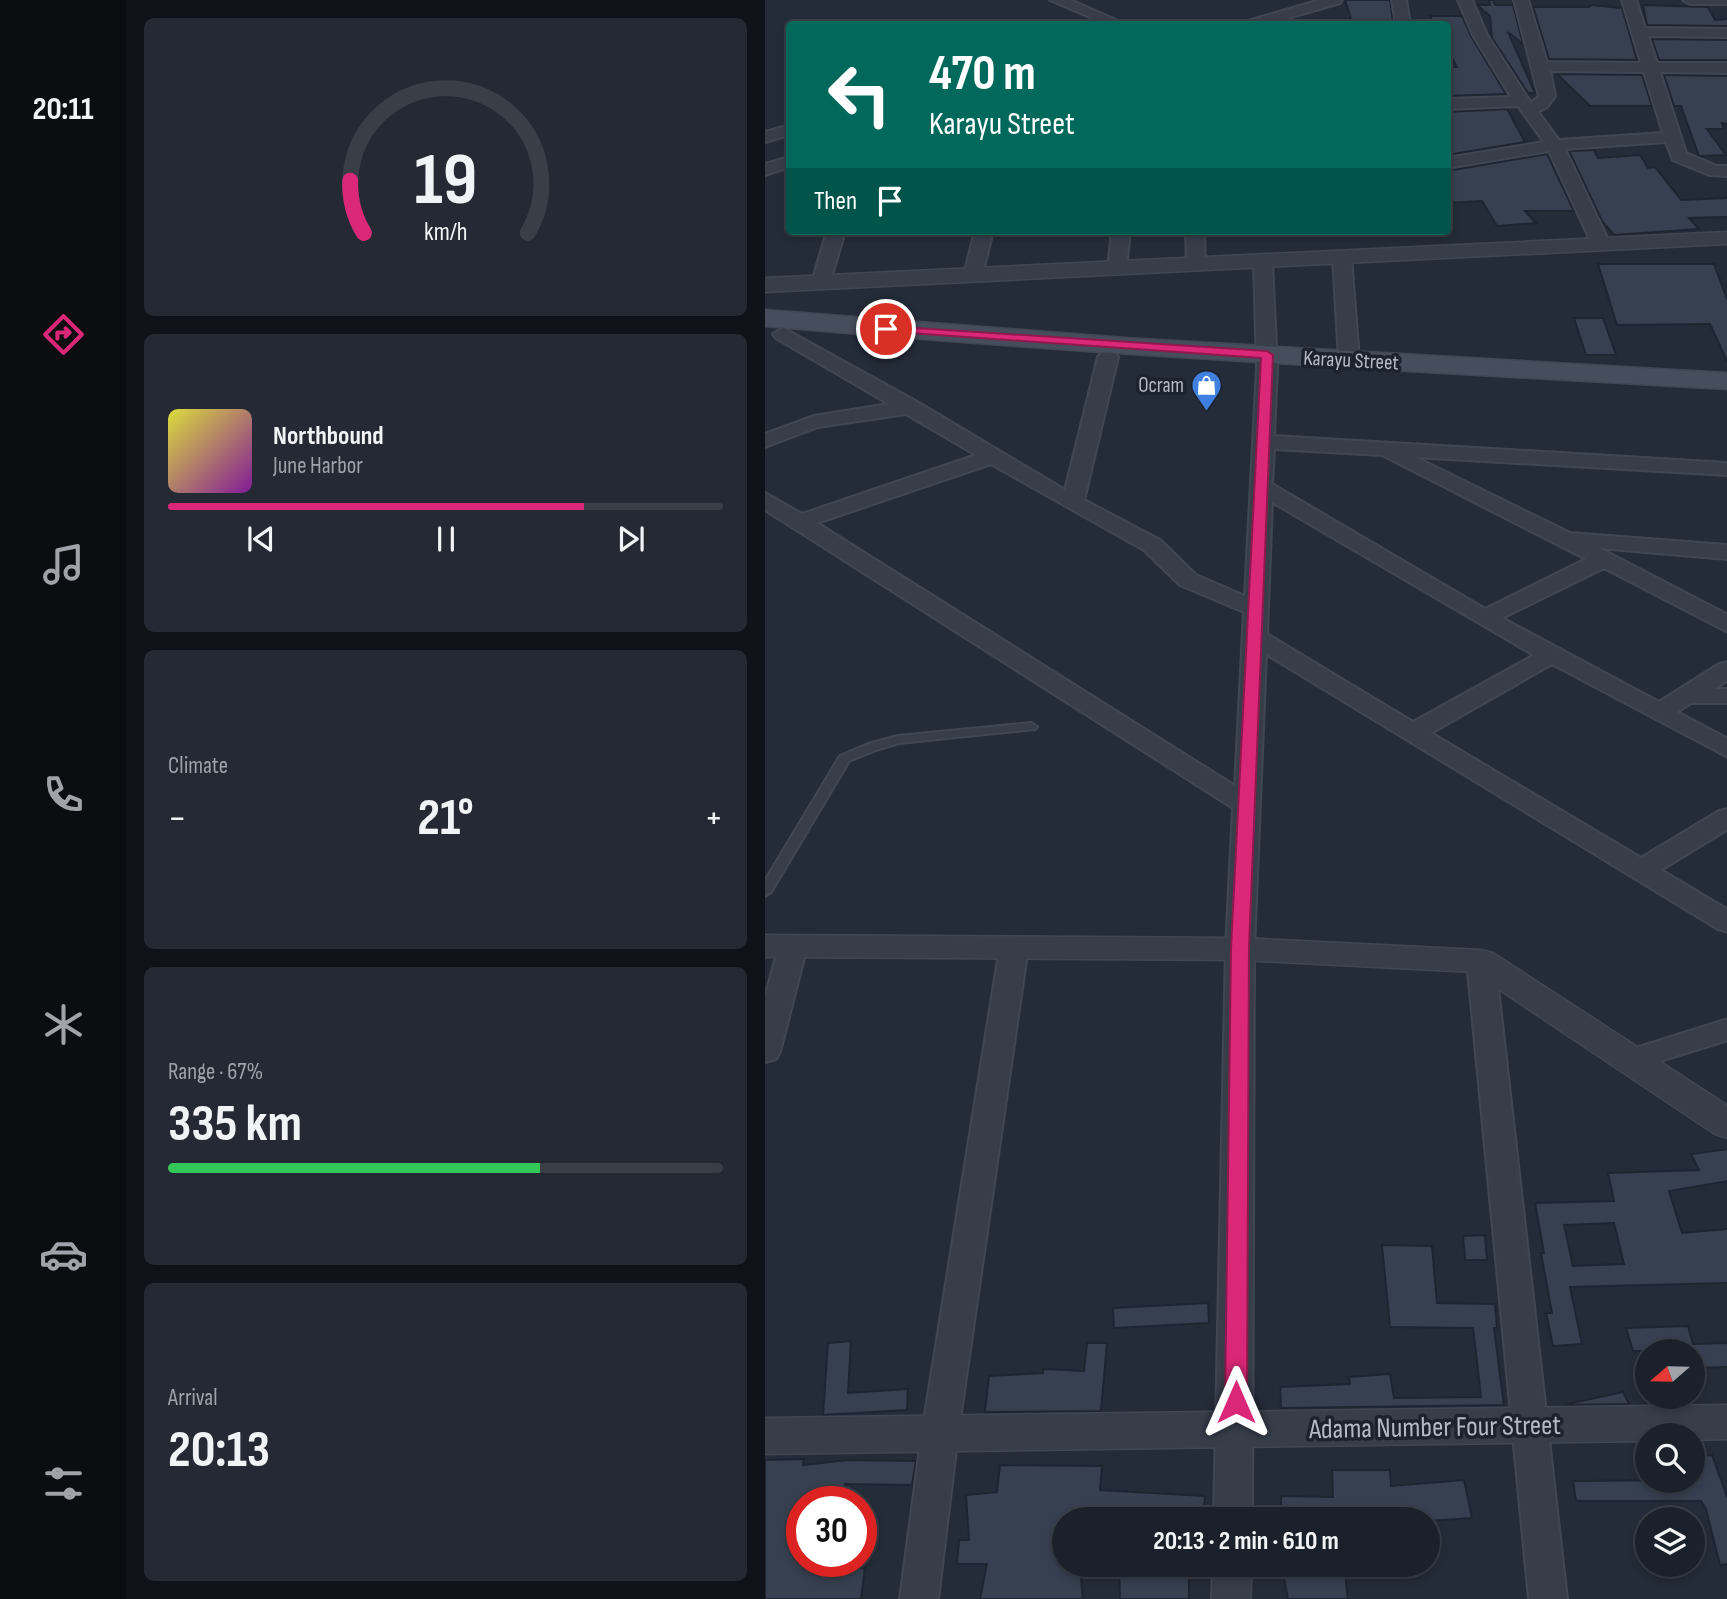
<!DOCTYPE html>
<meta charset="utf-8">
<style>
body{margin:0;font-family:"Sofia Sans Condensed",sans-serif;background:#242933;color:#f1f3f6;height:100vh;display:flex;flex-direction:column;font-size:26px;white-space:nowrap}
*{box-sizing:border-box;margin:0}
p{font-size:23px;color:#a0a3a9}
.icon{flex:none;width:38px;height:38px;fill:none;stroke:currentColor;stroke-width:2;stroke-linecap:round;stroke-linejoin:round}
.map{position:relative;flex:1;overflow:hidden}
.panel{display:flex;flex-direction:column;gap:18px;padding:18px;background:#0f1218;width:639px}
.panel>*{flex:none}
.banner{position:absolute;left:21px;top:21px;width:665px;height:214px;border-radius:7px;box-shadow:0 4px 10px #0003,0 0 0 2px #393e47;background:#00695c;color:#fff;overflow:hidden}
.needle{width:46px;rotate:250deg}
.controls{position:absolute;left:870px;top:1339px;display:grid;gap:14px}
.controls a{display:grid;place-items:center;width:70px;height:70px;border-radius:50%;background:#1b212b;box-shadow:0 4px 10px #0003,0 0 0 2px #393e47;font-size:35px}
.speed{position:absolute;left:21px;top:1486px;display:flex;gap:14px;font-size:35px;font-weight:700;text-align:center}
.speed>*{display:grid;place-content:center;width:91px;height:91px;border-radius:50%;background:#1b212b;box-shadow:0 4px 10px #0003,0 0 0 2px #393e47;line-height:1}
.speed .limit{border:10px solid #d22;background:#fff;color:#111}
.pin{position:absolute;display:grid;place-items:center;width:60px;height:60px;color:#fff;margin:-30px;border:4px solid #fff;border-radius:50%;box-shadow:0 2px 7px #0007}
.me{position:absolute;width:77px;margin:-38px;rotate:0deg;stroke-linejoin:round;filter:drop-shadow(0 0 5px #0008)}
.turn{display:flex;align-items:center;gap:24px;height:147px;padding:0 28px;font-size:32px}
.turn .icon{width:91px;height:91px;stroke-width:2.5}
.turn b{display:block;font-size:49px;line-height:60px}
.then{display:flex;align-items:center;height:66px;padding:0 28px;background:#0003;gap:14px;font-size:26px}
.big{font-size:52px;font-weight:700;line-height:1.1}
.panel .tile{flex:1;display:flex;flex-direction:column;justify-content:center;gap:10px;min-width:0;padding:0 24px;border-radius:10px;background:#242933}
.panel .dial{align-items:center;gap:0}
.dial svg{height:182px;overflow:visible;fill:none;stroke:#393e47;stroke-width:7;stroke-linecap:round;text-anchor:middle}
.dial text{fill:#f1f3f6;stroke:none}
.song{display:flex;align-items:center;gap:21px}
.cover{width:84px;height:84px;border-radius:10px;background:linear-gradient(135deg,hsl(60 70% 55%),hsl(290 70% 35%))}
.played{height:7px;border-radius:4px;background:linear-gradient(90deg,#db2777 75%,#393e47 75%)}
.keys{display:flex;justify-content:space-around;direction:ltr}
.heat{display:flex;justify-content:space-between;align-items:center;font-size:38px;direction:ltr}
.charge{height:10px;border-radius:5px;background:linear-gradient(90deg,#34c759 67%,#393e47 0)}
.trip{position:absolute;left:287px;top:1507px;width:388px;height:70px;border-radius:35px;background:#1b212b;box-shadow:0 4px 10px #0003,0 0 0 2px #393e47;font-weight:700;line-height:70px;text-align:center}
main{display:flex;flex:1;min-height:0}
.dock{display:flex;flex-direction:column;width:126px;justify-content:space-around;align-items:center;background:#0b0d11;color:#a0a3a9}
.dock .icon{width:49px;height:49px}
.dock .on{color:#db2777}
.dock b{font-size:32px;color:#f1f3f6}
.map>svg:first-child{display:block}
.building{fill:#364050;stroke:#1f2530;stroke-width:2;fill-rule:evenodd}
.lines{fill:none;stroke-linecap:round;stroke-linejoin:round}
.service-casing{stroke:#414752;stroke-width:4}
.minor-casing{stroke:#414752;stroke-width:4}
.tertiary-casing{stroke:#414752;stroke-width:3}
.secondary-casing{stroke:#414752;stroke-width:3}
.service{fill:#373e4a;fill-rule:evenodd}
.minor{fill:#373e4a;fill-rule:evenodd}
.tertiary{fill:#373e4a;fill-rule:evenodd}
.secondary{fill:#464d5c;fill-rule:evenodd}
.route{fill:#db2777;stroke:#8e194d;stroke-width:2}
.labels{text-anchor:middle;stroke-width:7;stroke-linejoin:round;paint-order:stroke}
.far-street-label{font-size:21px;fill:#b3b9c5;stroke:#1d232e}
.far-poi-label{font-size:21px;fill:#b3b9c5;stroke:#1d232e;text-anchor:end}
.near-street-label{font-size:28px;fill:#b3b9c5;stroke:#1d232e}
</style>
<main>
<nav class="dock">
<b>20:11</b>
<svg class="icon on" aria-label="directions" viewBox="0 0 24 24"><path d="M12 3l9 9-9 9-9-9zM9 14v-3h6M13 9l2 2-2 2"/></svg>
<svg class="icon" aria-label="music" viewBox="0 0 24 24"><path d="M9 18V5l10-2v13"/><circle cx="6" cy="18" r="3"/><circle cx="16" cy="16" r="3"/></svg>
<svg class="icon" aria-label="phone" viewBox="0 0 24 24"><path d="M5 4h4l2 5-3 2q2 4 5 5l2-3 5 2v4C11 20 4 13 5 4z"/></svg>
<svg class="icon" aria-label="climate" viewBox="0 0 24 24"><path d="M12 3v18M4 7l16 10M4 17L20 7"/></svg>
<svg class="icon" aria-label="car" viewBox="0 0 24 24"><path d="M5 17H2v-5l4-1 3-4h7l3 4 3 1v5h-3M9 17h6M6 11h13"/><circle cx="7" cy="17" r="2"/><circle cx="17" cy="17" r="2"/></svg>
<svg class="icon" aria-label="filters" viewBox="0 0 24 24"><path d="M4 7h16M4 17h16"/><circle cx="9" cy="7" r="2"/><circle cx="15" cy="17" r="2"/></svg>
</nav>
<section class="panel">
<div class="tile dial"><svg viewBox="0 0 100 80">
<path d="M14 69A42 42 0 1 1 86 69"/>
<path d="M14 69A42 42 0 0 1 8 46" stroke="#db2777"/>
<text x="50" y="56" font-size="32" font-weight="700">19</text>
<text x="50" y="72" font-size="11">km/h</text>
</svg></div>
<div class="tile">
<div class="song"><i class="cover"></i><div><b>Northbound</b><p>June Harbor</p></div></div>
<div class="played"></div>
<div class="keys"><svg class="icon" aria-label="previous" viewBox="0 0 24 24"><path d="M18 5L8 12l10 7zM5 5v14"/></svg><svg class="icon" aria-label="pause" viewBox="0 0 24 24"><path d="M8 5v14M16 5v14"/></svg><svg class="icon" aria-label="next" viewBox="0 0 24 24"><path d="M6 5l10 7-10 7zM19 5v14"/></svg></div>
</div>
<div class="tile"><p>Climate</p>
<div class="heat"><a>−</a><b class="big">21°</b><a>+</a></div>
</div>
<div class="tile"><p>Range · 67%</p><b class="big">335 km</b><div class="charge"></div></div>
<div class="tile"><p>Arrival</p><b class="big">20:13</b></div>
</section>
<div class="map">
<svg width="963" height="1599" viewBox="0 0 963 1599">
<rect width="100%" height="100%" fill="#242c39"/>
<g class="building">
<path d="M 580,0 L 625,0 L 628,22 L 587,22 Z"/>
<path d="M 724,0 L 728,0 L 730,5 L 748,5 L 758,44 L 743,32 L 770,93 L 763,93 L 727,38 L 725,16 L 712,5 L 725,5 Z"/>
<path d="M 826,5 L 857,8 L 872,60 L 784,59 L 768,7 L 824,7 Z"/>
<path d="M 878,5 L 943,7 L 950,20 L 963,19 L 963,26 L 882,25 Z"/>
<path d="M 665,16 L 697,16 L 706,36 L 741,94 L 682,96 L 682,67 L 692,67 L 682,49 L 682,24 L 669,24 Z"/>
<path d="M 887,39 L 963,40 L 963,60 L 894,60 Z"/>
<path d="M 792,74 L 877,75 L 887,106 L 825,106 Z"/>
<path d="M 899,75 L 963,76 L 963,124 L 957,123 L 959,129 L 942,129 L 961,155 L 934,156 L 916,106 L 909,106 Z"/>
<path d="M 742,109 L 760,142 L 682,155 L 682,112 Z"/>
<path d="M 829,150 L 833,158 L 875,155 L 883,168 L 890,167 L 916,200 L 963,198 L 963,217 L 924,218 L 934,229 L 849,235 L 837,221 L 804,151 Z"/>
<path d="M 782,154 L 809,211 L 760,211 L 771,223 L 732,226 L 717,201 L 682,203 L 682,171 Z"/>
<path d="M 833,264 L 949,264 L 963,301 L 963,363 L 945,324 L 852,325 Z"/>
<path d="M 809,318 L 838,318 L 851,355 L 821,355 Z"/>
<path d="M 963,1149 L 963,1181 L 904,1191 L 917,1233 L 963,1229 L 963,1283 L 805,1287 L 817,1344 L 788,1346 L 781,1313 L 787,1313 L 776,1253 L 779,1253 L 770,1203 L 849,1201 L 843,1173 L 934,1170 L 926,1154 ZM 849,1223 L 859,1264 L 808,1266 L 799,1225 Z"/>
<path d="M 720,1235 L 722,1260 L 700,1260 L 698,1236 Z"/>
<path d="M 617,1245 L 667,1246 L 672,1303 L 730,1304 L 732,1328 L 729,1328 L 739,1405 L 516,1408 L 515,1387 L 585,1384 L 584,1377 L 625,1374 L 629,1398 L 716,1397 L 708,1328 L 625,1327 Z"/>
<path d="M 443,1303 L 444,1323 L 349,1328 L 348,1308 Z"/>
<path d="M 923,1326 L 928,1344 L 963,1343 L 963,1367 L 928,1368 L 928,1351 L 868,1351 L 861,1328 Z"/>
<path d="M 86,1341 L 83,1393 L 143,1389 L 142,1410 L 58,1415 L 63,1343 Z"/>
<path d="M 322,1343 L 342,1343 L 336,1411 L 220,1412 L 224,1376 L 278,1373 L 278,1369 L 319,1371 Z"/>
<path d="M 858,1392 L 864,1404 L 798,1405 Z"/>
<path d="M 947,1455 L 963,1499 L 963,1564 L 955,1565 L 941,1509 L 936,1501 L 811,1501 L 808,1481 L 928,1480 L 928,1457 Z"/>
<path d="M 39,1459 L 38,1465 L 82,1460 L 151,1461 L 147,1485 L 80,1484 L 80,1502 L 37,1502 L 38,1569 L 100,1568 L 96,1599 L 0,1599 L 0,1460 Z"/>
<path d="M 235,1465 L 337,1466 L 335,1490 L 440,1496 L 438,1519 L 299,1519 L 299,1569 L 315,1567 L 318,1599 L 215,1599 L 222,1564 L 192,1564 L 194,1540 L 204,1540 L 201,1495 L 232,1492 Z"/>
<path d="M 567,1470 L 625,1470 L 626,1486 L 699,1480 L 707,1518 L 663,1521 L 663,1519 L 516,1519 L 516,1496 L 568,1497 Z"/>
<path d="M 354,1564 L 424,1564 L 424,1599 L 355,1599 Z"/>
<path d="M 516,1564 L 579,1564 L 583,1599 L 523,1599 Z"/>
</g>
<g class="lines">
<defs>
<path id="service" d="M 266,723 L 272,727 L 270,729 L 134,743 L 111,750 L 84,761 L 6,892 L 0,896 L 0,881 L 75,756 L 103,744 L 133,736 Z"/>
<g id="minor">
<path d="M 285,0 L 305,0 L 360,24 L 341,24 Z"/>
<path d="M 555,0 L 577,0 L 575,3 L 502,24 L 481,24 L 483,21 Z"/>
<path d="M 627,0 L 641,0 L 645,24 L 631,24 Z"/>
<path d="M 693,0 L 707,0 L 722,35 L 766,103 L 774,96 L 749,0 L 763,0 L 782,62 L 876,63 L 857,0 L 871,0 L 880,28 L 963,29 L 963,37 L 883,36 L 892,63 L 963,63 L 963,73 L 895,72 L 921,153 L 952,166 L 963,166 L 963,176 L 944,175 L 908,160 L 901,142 L 800,149 L 845,244 L 836,249 L 827,244 L 784,151 L 682,168 L 682,158 L 779,142 L 753,106 L 682,109 L 682,99 L 746,97 L 708,35 ZM 785,71 L 879,72 L 898,133 L 794,140 L 773,112 L 782,107 L 790,96 Z"/>
<path d="M 918,0 L 963,0 L 963,4 L 925,4 Z"/>
<path d="M 18,127 L 24,130 L 24,135 L 0,142 L 0,132 Z"/>
<path d="M 24,157 L 24,167 L 0,175 L 0,164 Z"/>
<path d="M 62,231 L 80,231 L 65,282 L 56,288 L 47,282 Z"/>
<path d="M 210,231 L 228,231 L 217,275 L 208,280 L 199,275 Z"/>
<path d="M 347,231 L 365,231 L 361,268 L 352,273 L 343,268 Z"/>
<path d="M 421,231 L 439,231 L 440,264 L 437,268 L 431,269 L 422,264 Z"/>
<path d="M 577,252 L 586,257 L 594,360 L 584,366 L 574,360 L 568,257 Z"/>
<path d="M 498,256 L 507,261 L 512,368 L 509,436 L 963,463 L 963,475 L 650,457 L 805,533 L 963,545 L 963,559 L 834,548 L 963,615 L 963,632 L 839,568 L 737,618 L 894,702 L 954,664 L 963,662 L 963,680 L 949,689 L 963,689 L 963,703 L 926,703 L 912,712 L 963,739 L 963,757 L 787,664 L 666,733 L 876,858 L 954,811 L 963,809 L 963,829 L 896,870 L 963,910 L 963,932 L 953,929 L 501,654 L 489,949 L 487,1519 L 449,1519 L 461,949 L 468,808 L 0,510 L 0,493 L 37,514 L 211,455 L 141,414 L 53,427 L 0,447 L 0,434 L 49,416 L 124,404 L 11,338 L 8,334 L 18,328 L 154,403 L 300,490 L 333,357 L 336,353 L 350,353 L 353,357 L 319,500 L 395,540 L 431,575 L 480,596 L 492,368 L 489,261 ZM 509,449 L 617,455 L 821,559 L 720,609 L 507,484 ZM 226,464 L 379,550 L 415,585 L 479,612 L 470,786 L 52,523 ZM 507,502 L 769,655 L 648,722 L 502,634 Z"/>
<path d="M 28,937 L 38,939 L 42,946 L 15,1052 L 11,1059 L 0,1062 L 0,997 L 14,946 L 18,939 Z"/>
<path d="M 249,938 L 259,940 L 263,947 L 193,1433 L 173,1599 L 135,1599 L 157,1433 L 235,947 L 239,940 Z"/>
<path d="M 716,952 L 726,954 L 730,961 L 802,1599 L 764,1599 L 702,961 L 706,954 Z"/>
<path d="M 963,1019 L 963,1040 L 866,1070 L 855,1067 L 851,1060 L 855,1053 Z"/>
<path d="M 448,1564 L 486,1564 L 485,1599 L 447,1599 Z"/>
</g>
<g id="tertiary">
<path d="M 963,232 L 963,244 L 0,292 L 0,278 Z"/>
<path d="M 0,935 L 475,938 L 716,950 L 728,953 L 963,1106 L 963,1138 L 950,1134 L 708,972 L 475,960 L 0,957 Z"/>
<path d="M 963,1405 L 963,1439 L 928,1440 L 928,1435 L 882,1435 L 882,1441 L 0,1454 L 0,1418 Z"/>
</g>
<path id="secondary" d="M 0,310 L 360,338 L 963,373 L 963,389 C 641,371 320,354 0,326 Z"/>
</defs>
<use href="#service" class="service-casing"/>
<use href="#minor" class="minor-casing"/>
<use href="#tertiary" class="tertiary-casing"/>
<use href="#secondary" class="secondary-casing"/>
<use href="#service" class="service"/>
<use href="#minor" class="minor"/>
<use href="#tertiary" class="tertiary"/>
<use href="#secondary" class="secondary"/>
</g>
<path class="route" d="M 121,326 L 502,351 L 508,355 L 484,948 L 482,1402 L 479,1408 L 471,1411 L 463,1408 L 460,1402 L 466,948 L 496,358 L 117,331 L 115,329 Z"/>
<defs>
<symbol id="shop-pin" viewBox="-11 -11 22 30"><path d="M0 17L-7.5 6A9.5 9.5 0 1 1 7.5 6Z" fill="#3f7fe0" stroke="#1d232e"/><path d="M-5-2.5h2.3a2.7 3.5 0 0 1 5.4 0H5L5.5 6h-11ZM-1.5-2.5h3a1.5 2.3 0 0 0-3 0Z" fill="#fff"/></symbol>
</defs>
<g fill-rule="evenodd">
<use href="#shop-pin" x="424" y="368" width="35" height="47"/>
</g>
<g class="labels">
<g class="far-street-label">
<text transform="translate(586 360) rotate(3)" y="7">Karayu Street</text>
</g>
<g class="far-poi-label">
<text x="419" y="392">Ocram</text>
</g>
<g class="near-street-label">
<text transform="translate(670 1426) rotate(-1)" y="10">Adama Number Four Street</text>
</g>
</g>
</svg>
<div class="controls">
<a><svg class="needle" viewBox="-14 -14 28 28"><path d="M0-13l5 13h-10z" fill="#e53935"/><path d="M0 13l5-13h-10z" fill="#a0a3a9"/></svg></a>
<a><svg class="icon" aria-label="search" viewBox="0 0 24 24"><circle cx="10" cy="10" r="6"/><path d="M15 15l6 6"/></svg></a>
<a><svg class="icon" aria-label="layers" viewBox="0 0 24 24"><path d="M12 4l9 5-9 5-9-5zM3 14l9 5 9-5"/></svg></a>
</div>
<div class="speed"><div class="limit">30</div></div>
<div class="pin" style="left:121px;top:329px;background:#d93025"><svg class="icon" aria-label="arrive" viewBox="0 0 24 24"><path d="M6 21V4h12l-3 4 3 4H6"/></svg></div>
<svg class="me" style="left:471px;top:1402px" viewBox="-20 -20 40 40"><path d="M0-17L14 15 0 8-14 15z" fill="#db2777" stroke="#fff" stroke-width="4"/></svg>
<div class="trip">20:13 · 2 min · 610 m</div>
<div class="banner">
<div class="turn"><svg class="icon" aria-label="left" viewBox="0 0 24 24"><path d="M17 20v-9H6M10 6l-5 5 5 5"/></svg><div><b>470 m</b>Karayu Street</div></div>
<div class="then">Then<svg class="icon" aria-label="arrive" viewBox="0 0 24 24"><path d="M6 21V4h12l-3 4 3 4H6"/></svg></div>
</div>
</div>
</main>
